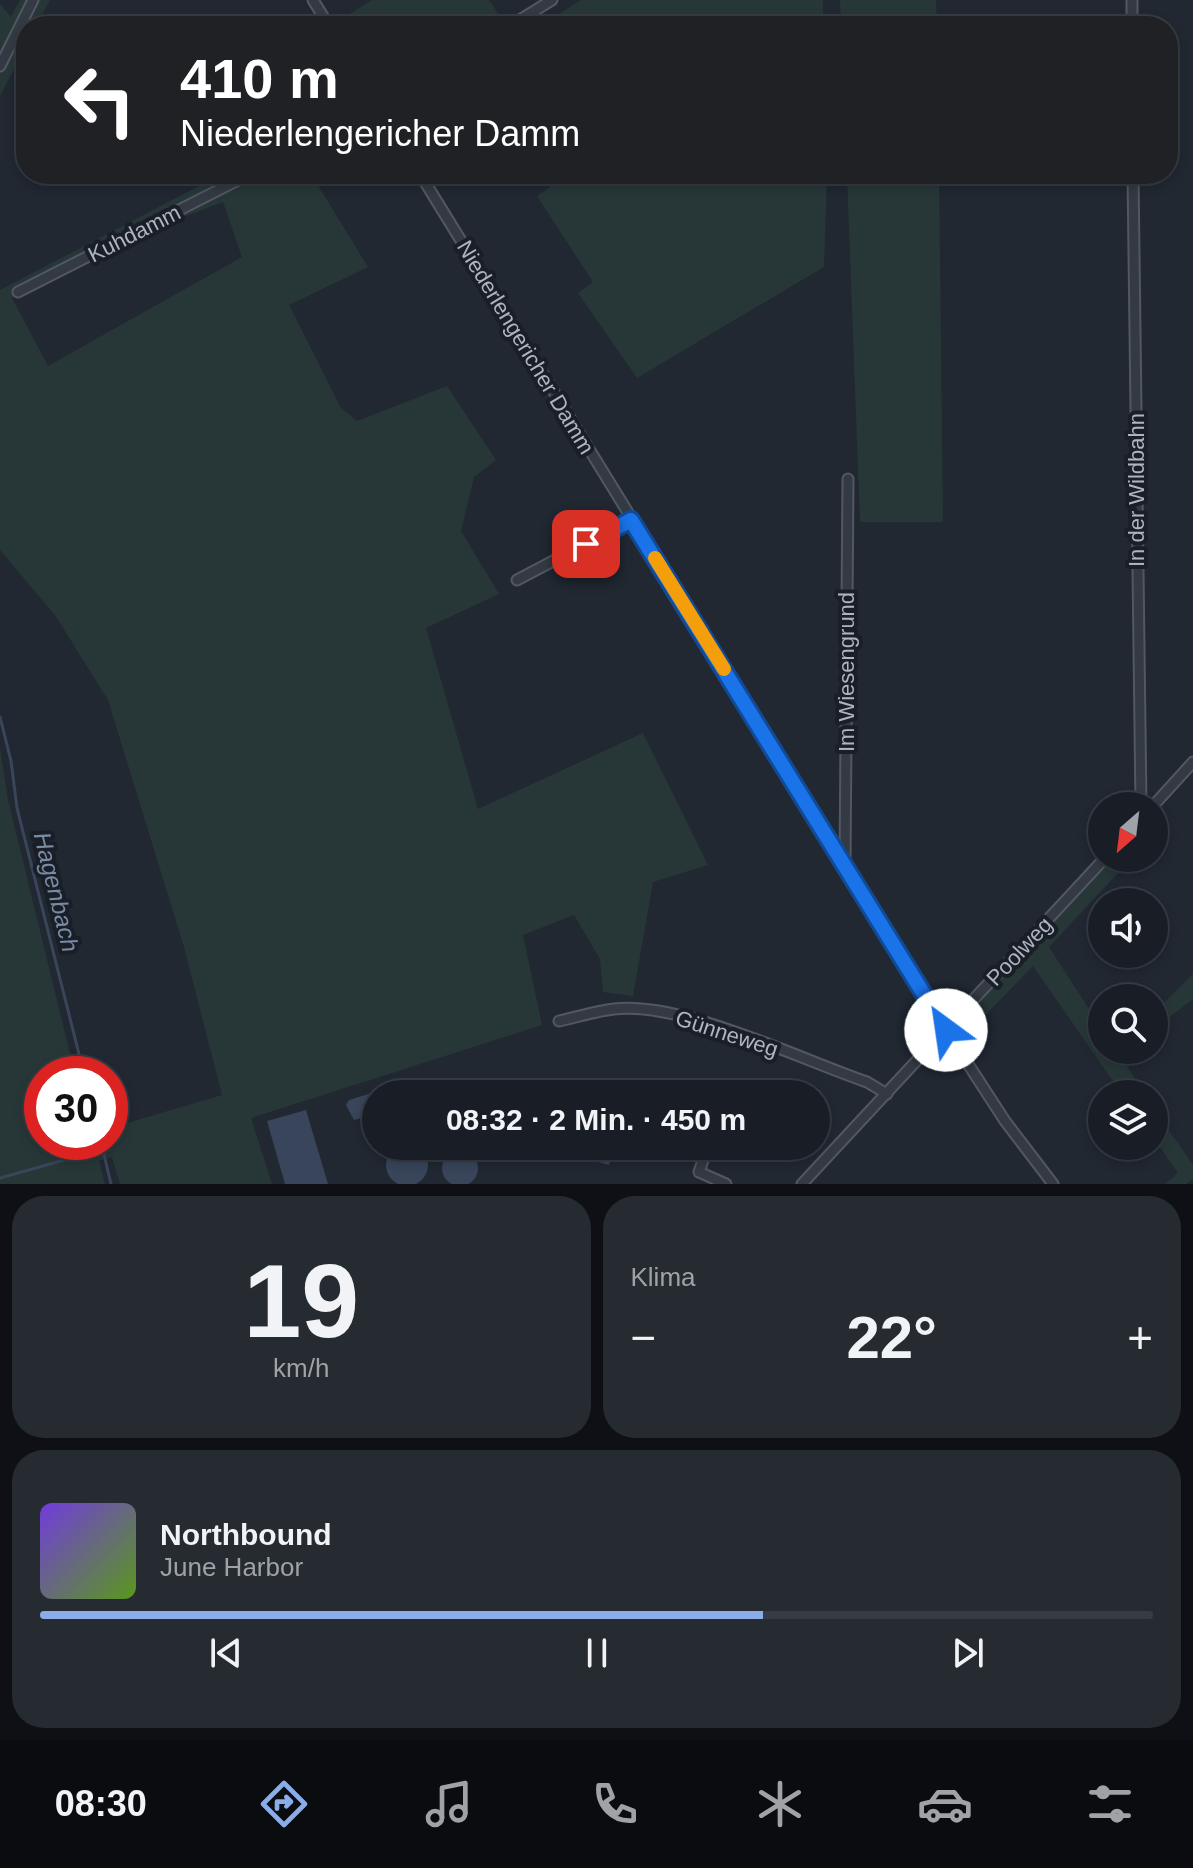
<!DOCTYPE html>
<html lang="de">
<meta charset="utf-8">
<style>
body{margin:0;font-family:Arial,sans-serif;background:#262b32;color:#f1f3f6;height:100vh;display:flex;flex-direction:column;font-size:30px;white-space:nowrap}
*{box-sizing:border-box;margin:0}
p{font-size:26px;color:#9fa2a7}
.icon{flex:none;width:44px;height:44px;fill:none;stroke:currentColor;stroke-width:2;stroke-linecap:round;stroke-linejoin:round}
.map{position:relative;height:1184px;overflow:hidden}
.sheet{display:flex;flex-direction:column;gap:12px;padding:12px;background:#0e1015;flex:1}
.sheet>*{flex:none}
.banner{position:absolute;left:16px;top:16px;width:1162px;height:168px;border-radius:32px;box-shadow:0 4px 12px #0003,0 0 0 2px #373c43;background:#202124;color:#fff;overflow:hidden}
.needle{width:52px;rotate:208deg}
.tools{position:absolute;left:1088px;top:792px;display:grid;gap:16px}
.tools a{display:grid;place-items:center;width:80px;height:80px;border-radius:50%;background:#191e26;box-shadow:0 4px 12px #0003,0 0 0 2px #373c43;font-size:40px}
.speed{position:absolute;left:24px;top:1056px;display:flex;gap:16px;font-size:40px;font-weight:700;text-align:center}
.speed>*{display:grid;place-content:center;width:104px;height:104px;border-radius:50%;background:#191e26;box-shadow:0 4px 12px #0003,0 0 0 2px #373c43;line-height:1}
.speed .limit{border:12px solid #d22;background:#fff;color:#111}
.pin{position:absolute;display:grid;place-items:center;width:68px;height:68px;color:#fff;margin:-34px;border-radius:16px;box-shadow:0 4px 12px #0006}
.me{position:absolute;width:88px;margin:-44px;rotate:329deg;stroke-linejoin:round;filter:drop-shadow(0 0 6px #0008)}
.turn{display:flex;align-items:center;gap:28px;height:168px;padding:0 32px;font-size:36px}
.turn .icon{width:104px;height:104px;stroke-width:2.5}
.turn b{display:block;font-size:56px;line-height:68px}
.big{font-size:60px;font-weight:800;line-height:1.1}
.sheet .widget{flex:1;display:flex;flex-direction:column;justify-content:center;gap:12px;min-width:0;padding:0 28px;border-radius:32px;background:#262b32}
.sheet .dial{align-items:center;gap:0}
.dial b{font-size:104px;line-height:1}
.song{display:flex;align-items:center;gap:24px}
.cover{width:96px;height:96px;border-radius:12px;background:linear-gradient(135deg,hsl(260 70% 55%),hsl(90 70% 35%))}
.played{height:8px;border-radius:4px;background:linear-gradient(90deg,#8aace9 65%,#373c43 65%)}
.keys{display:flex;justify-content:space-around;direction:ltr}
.heat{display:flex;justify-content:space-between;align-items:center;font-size:44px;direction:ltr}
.sheet .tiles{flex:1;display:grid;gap:12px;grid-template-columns:1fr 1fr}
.widget:last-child{grid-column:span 2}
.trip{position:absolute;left:362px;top:1080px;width:468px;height:80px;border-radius:40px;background:#191e26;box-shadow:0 4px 12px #0003,0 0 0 2px #373c43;font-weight:800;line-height:80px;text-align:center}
.tab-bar{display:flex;height:128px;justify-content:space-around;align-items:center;background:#0a0c0f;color:#9fa2a7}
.tab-bar .icon{width:56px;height:56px}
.tab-bar .active{color:#8aace9}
.tab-bar b{font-size:36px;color:#f1f3f6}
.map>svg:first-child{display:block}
.green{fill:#273737;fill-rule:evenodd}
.water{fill:#38455a}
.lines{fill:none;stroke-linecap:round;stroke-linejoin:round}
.stream{stroke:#38455a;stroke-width:3}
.minor-casing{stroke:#525761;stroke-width:13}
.minor{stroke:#343a43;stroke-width:9}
.route-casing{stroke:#114b97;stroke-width:20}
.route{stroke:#1a73e8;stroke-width:14}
.slow{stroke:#f59e0b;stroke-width:14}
.labels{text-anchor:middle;stroke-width:8;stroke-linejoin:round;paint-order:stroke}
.street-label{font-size:22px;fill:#aeb4c0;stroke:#1a1f27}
.water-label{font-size:24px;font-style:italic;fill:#7a8ba5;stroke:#1a1f27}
</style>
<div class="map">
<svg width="1193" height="1184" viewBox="0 0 1193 1184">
<rect width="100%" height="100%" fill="#212832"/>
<g class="green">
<path d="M 20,0 L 50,0 L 36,26 L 26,26 L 26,46 L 0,96 L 0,4 L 11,17 Z"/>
<path d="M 372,0 L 489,0 L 503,21 L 495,26 L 337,26 L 335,23 Z"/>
<path d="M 581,0 L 823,0 L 823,26 L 540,26 Z"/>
<path d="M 840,0 L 936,0 L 937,26 L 841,26 Z"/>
<path d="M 222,174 L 311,174 L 368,267 L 289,305 L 341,408 L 357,421 L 447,386 L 496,460 L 474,477 L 461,531 L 499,594 L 426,628 L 478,809 L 643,733 L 708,865 L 653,882 L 633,996 L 603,992 L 600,959 L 574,915 L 523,935 L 542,1025 L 251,1118 L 272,1184 L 120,1184 L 112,1157 L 99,1161 L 105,1184 L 0,1184 L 0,748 L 8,800 L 75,1074 L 42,1074 L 42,1142 L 110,1142 L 110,1128 L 222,1095 L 184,947 L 108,700 L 55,615 L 0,550 L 0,290 ZM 223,202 L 242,257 L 48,366 L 12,298 L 167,223 Z"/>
<path d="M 542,174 L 827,174 L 824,267 L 637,378 L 578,293 L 593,282 L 537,196 L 550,187 Z"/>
<path d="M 847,174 L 939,174 L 943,522 L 860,522 Z"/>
<path d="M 1114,858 L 1132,858 L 1049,947 L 1102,1029 L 1102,1050 L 1116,1050 L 1145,1094 L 1122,1094 L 1033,966 L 964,1037 L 956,1027 Z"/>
<path d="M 1193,974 L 1193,999 L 1154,1029 L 1154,1013 Z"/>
<path d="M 1154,1109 L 1193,1165 L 1193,1179 L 1186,1184 L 1165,1184 L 1178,1173 L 1154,1139 Z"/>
</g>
<g class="water">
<path d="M 421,1078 L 426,1080 L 430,1094 L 376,1094 L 376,1113 L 354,1120 L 346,1105 L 349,1100 Z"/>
<path d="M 306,1110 L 328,1184 L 285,1184 L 267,1121 Z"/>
<circle cx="407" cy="1165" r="21"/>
<path d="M 555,1146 L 614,1146 L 609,1165 L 554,1150 Z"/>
<circle cx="460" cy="1168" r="18"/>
</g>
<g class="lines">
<g class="stream">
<path d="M 0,717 L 11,761 L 17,808 L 84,1074"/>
<path d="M 102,1146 L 111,1184"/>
<path d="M 0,1178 L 82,1155"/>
</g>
<defs>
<g id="minor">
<path d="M 313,0 L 329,26"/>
<path d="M 1132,0 L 1132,26"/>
<path d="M 510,26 L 552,0"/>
<path d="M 0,66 L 33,0"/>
<path d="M 420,174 L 946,1030 L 1005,1121 L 1053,1184"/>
<path d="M 1133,174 L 1141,806"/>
<path d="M 18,292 L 250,174"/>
<path d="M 517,580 L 631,520"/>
<path d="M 1153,806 L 1193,762"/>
<path d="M 845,864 L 848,479"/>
<path d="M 559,1021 C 577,1017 596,1011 614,1009 C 683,1001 799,1059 867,1082 L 887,1094"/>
<path d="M 708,1146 L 699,1172 L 726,1184"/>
<path d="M 802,1184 L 1105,858"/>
</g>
</defs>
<use href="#minor" class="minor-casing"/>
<use href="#minor" class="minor"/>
</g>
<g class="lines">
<defs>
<path id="route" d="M 586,544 L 631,520 L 946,1030"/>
</defs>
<use href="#route" class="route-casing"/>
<use href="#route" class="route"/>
<path class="slow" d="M 655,558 L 724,669"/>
</g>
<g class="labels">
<g class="street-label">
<text transform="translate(134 233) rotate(-27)" y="8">Kuhdamm</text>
<text transform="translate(526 347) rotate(59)" y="8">Niederlengericher Damm</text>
<text transform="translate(1136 490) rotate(-90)" y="8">In der Wildbahn</text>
<text transform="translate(846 672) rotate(-90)" y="8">Im Wiesengrund</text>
<text transform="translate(1019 951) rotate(-47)" y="8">Poolweg</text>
<text transform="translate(727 1033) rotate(18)" y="8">Günneweg</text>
</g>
<g class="water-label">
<text transform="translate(56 892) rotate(76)" y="8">Hagenbach</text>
</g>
</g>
</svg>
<div class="tools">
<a><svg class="needle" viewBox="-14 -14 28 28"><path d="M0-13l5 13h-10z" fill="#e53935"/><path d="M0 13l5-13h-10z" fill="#9fa2a7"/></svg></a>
<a><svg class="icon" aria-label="sound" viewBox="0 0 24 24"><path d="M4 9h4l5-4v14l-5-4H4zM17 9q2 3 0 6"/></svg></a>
<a><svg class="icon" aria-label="search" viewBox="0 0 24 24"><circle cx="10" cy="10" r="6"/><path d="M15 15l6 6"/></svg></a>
<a><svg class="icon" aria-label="layers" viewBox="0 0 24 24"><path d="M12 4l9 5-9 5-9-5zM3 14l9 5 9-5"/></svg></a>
</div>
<div class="speed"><div class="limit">30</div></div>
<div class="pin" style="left:586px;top:544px;background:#d93025"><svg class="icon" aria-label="arrive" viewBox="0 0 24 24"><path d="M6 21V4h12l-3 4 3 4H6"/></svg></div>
<svg class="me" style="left:946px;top:1030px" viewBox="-20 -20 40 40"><circle r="19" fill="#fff"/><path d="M0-13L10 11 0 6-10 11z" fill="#1a73e8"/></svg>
<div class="trip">08:32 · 2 Min. · 450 m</div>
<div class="banner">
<div class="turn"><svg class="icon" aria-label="left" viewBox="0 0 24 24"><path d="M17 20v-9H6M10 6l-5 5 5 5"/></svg><div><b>410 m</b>Niederlengericher Damm</div></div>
</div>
</div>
<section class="sheet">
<div class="tiles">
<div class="widget dial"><b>19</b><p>km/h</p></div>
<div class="widget"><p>Klima</p>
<div class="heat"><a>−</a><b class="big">22°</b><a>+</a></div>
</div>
<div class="widget">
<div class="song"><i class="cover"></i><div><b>Northbound</b><p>June Harbor</p></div></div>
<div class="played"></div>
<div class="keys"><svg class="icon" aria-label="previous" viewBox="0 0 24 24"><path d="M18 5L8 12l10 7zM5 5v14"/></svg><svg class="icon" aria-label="pause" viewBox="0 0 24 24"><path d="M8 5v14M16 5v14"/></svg><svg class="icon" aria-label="next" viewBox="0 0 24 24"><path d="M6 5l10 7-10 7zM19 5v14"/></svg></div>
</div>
</div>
</section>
<nav class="tab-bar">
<b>08:30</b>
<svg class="icon active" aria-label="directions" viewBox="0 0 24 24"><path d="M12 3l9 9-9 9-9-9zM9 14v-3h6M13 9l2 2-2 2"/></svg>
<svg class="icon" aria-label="music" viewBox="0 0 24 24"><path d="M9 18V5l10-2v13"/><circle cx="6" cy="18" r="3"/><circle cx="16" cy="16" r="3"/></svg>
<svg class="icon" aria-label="phone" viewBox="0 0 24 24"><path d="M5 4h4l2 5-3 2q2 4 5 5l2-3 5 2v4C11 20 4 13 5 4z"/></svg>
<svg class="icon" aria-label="climate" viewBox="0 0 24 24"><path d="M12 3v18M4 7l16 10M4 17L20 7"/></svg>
<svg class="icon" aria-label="car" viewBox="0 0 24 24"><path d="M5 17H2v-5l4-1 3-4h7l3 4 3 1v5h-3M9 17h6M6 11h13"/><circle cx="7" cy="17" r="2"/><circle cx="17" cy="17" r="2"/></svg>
<svg class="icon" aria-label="filters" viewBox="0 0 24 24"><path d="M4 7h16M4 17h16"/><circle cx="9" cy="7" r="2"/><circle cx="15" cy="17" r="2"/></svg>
</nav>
